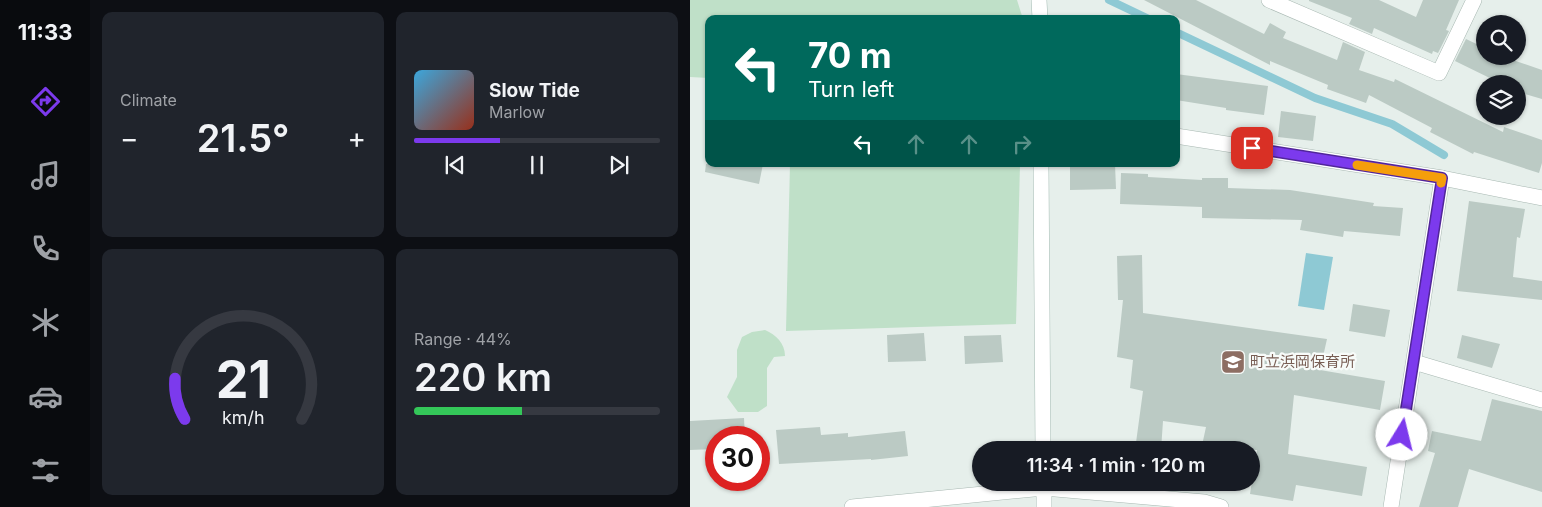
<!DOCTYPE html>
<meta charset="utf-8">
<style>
body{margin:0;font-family:Inter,"Noto Sans JP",sans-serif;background:#20242c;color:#f1f3f6;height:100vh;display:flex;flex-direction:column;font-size:19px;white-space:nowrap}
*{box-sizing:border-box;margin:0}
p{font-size:16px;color:#9ea1a6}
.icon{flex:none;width:28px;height:28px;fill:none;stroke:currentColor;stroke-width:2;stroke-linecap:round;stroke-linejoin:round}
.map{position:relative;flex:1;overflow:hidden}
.details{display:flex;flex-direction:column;gap:12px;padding:12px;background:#0d0f14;width:600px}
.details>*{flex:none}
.hud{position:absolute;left:15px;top:15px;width:475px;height:152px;border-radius:10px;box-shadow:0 1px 4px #0004;background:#00695c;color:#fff;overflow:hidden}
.tools{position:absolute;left:786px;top:15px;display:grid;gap:10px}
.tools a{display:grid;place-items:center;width:50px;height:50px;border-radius:50%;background:#171b24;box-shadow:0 1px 4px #0004;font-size:25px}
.speed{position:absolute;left:15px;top:426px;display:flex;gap:10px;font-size:25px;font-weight:700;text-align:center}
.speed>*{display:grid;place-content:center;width:65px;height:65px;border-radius:50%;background:#171b24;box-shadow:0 1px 4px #0004;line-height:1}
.speed .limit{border:8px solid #d22;background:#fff;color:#111}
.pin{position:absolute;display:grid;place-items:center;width:42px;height:42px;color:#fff;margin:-21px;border-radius:10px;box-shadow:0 2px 8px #0006}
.me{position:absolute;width:55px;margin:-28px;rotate:9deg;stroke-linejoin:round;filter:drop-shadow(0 0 4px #0008)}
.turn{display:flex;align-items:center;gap:18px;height:105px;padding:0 20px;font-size:22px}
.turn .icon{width:65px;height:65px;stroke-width:2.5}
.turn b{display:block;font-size:35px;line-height:42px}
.lanes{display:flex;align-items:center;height:48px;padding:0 20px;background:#0003;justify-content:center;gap:25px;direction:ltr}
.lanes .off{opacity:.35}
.big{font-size:38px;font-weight:600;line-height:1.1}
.details .tile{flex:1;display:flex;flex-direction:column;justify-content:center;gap:8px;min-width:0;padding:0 18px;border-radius:10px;background:#20242c}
.details .dial{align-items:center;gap:0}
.dial svg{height:130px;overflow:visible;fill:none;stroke:#363941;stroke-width:7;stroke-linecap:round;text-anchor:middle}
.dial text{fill:#f1f3f6;stroke:none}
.song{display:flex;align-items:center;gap:15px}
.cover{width:60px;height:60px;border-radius:8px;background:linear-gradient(135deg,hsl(200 70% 55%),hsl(10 70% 35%))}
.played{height:5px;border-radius:2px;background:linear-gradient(90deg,#7c3aed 35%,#363941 35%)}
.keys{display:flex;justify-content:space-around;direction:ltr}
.heat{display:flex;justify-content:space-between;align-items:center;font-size:28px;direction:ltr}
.charge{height:8px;border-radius:4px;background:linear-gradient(90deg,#34c759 44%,#363941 0)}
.details .tiles{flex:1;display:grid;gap:12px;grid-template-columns:repeat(2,1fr)}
.trip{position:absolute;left:282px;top:441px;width:288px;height:50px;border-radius:25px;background:#171b24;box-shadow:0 1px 4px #0004;font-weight:600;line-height:50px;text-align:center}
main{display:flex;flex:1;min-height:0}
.dock{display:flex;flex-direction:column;width:90px;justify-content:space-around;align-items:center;background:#090b0e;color:#9ea1a6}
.dock .icon{width:35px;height:35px}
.dock .on{color:#7c3aed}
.dock b{font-size:22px;color:#f1f3f6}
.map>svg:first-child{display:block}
.green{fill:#bfe0c8}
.water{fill:#8ec9d4}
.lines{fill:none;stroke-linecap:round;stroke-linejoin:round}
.stream{stroke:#8ec9d4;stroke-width:8}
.building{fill:#bbcac4}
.street-casing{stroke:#a8b8b2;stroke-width:16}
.secondary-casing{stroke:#a4bbb3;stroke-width:16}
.street{stroke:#fff;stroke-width:15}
.secondary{stroke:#fff;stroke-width:15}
.route-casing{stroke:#51269a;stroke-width:12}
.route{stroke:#7c3aed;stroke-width:9}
.slow{stroke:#f59e0b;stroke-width:9}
.labels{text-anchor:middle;stroke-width:4.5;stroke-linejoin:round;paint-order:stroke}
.education-label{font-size:15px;fill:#785e54;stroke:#f7fbf9;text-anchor:start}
</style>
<main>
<nav class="dock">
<b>11:33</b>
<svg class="icon on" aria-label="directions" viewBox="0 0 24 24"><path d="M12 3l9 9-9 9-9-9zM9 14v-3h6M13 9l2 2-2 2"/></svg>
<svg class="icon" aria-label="music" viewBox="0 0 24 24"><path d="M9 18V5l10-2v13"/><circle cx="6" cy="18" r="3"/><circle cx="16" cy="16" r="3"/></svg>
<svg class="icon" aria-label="phone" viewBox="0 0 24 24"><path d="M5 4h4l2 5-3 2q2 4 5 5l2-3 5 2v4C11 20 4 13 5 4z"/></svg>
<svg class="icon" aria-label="climate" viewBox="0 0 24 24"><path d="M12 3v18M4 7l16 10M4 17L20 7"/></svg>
<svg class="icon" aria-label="car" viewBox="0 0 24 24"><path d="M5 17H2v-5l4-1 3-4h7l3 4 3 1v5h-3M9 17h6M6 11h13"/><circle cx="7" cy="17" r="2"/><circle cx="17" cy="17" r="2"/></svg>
<svg class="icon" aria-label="filters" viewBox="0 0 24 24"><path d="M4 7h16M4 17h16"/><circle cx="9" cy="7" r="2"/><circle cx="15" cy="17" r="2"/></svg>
</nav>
<section class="details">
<div class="tiles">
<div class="tile"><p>Climate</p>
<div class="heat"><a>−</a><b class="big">21.5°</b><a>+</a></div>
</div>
<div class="tile">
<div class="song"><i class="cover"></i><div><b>Slow Tide</b><p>Marlow</p></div></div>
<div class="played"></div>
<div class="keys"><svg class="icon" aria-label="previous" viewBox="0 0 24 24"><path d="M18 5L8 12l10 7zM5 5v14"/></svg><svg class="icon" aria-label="pause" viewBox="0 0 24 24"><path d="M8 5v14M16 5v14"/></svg><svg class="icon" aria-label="next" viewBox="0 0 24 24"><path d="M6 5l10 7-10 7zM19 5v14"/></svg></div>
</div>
<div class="tile dial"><svg viewBox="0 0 100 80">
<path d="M14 69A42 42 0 1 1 86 69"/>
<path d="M14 69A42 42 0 0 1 8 44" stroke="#7c3aed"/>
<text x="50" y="56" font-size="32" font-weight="700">21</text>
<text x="50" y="72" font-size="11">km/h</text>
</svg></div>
<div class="tile"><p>Range · 44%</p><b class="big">220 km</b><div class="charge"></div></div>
</div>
</section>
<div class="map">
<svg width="852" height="507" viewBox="0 0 852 507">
<rect width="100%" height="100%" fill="#e6efeb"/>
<g class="green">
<path d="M 0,0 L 327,0 L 333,19 L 19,19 L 19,78 L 0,77 Z"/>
<path d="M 100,164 L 330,164 L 326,324 L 96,331 Z"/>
<path d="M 75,330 C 86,335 95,343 95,356 L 84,357 L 77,368 L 77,406 L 68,412 L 48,412 L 37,397 L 47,377 L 47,350 L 52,337 L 62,332 Z"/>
</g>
<path class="water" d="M 616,253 L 643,257 L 634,310 L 608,306 Z"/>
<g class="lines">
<g class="stream">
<path d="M 419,0 L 459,19"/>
<path d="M 486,32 L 625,98 L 702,124 L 754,155"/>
</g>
</g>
<g class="building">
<path d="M 454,0 L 506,0 L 574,34 L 580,23 L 596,32 L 593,38 L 647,60 L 653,42 L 675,52 L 669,70 L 704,82 L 705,79 L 813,132 L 814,127 L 852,140 L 852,163 L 849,173 L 784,152 L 783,154 L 740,132 L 742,128 L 679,95 L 676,103 L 637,89 L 638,85 L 580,61 L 580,65 Z"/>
<path d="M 619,0 L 689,0 L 726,17 L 733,0 L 769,0 L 756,30 L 759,31 L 748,53 L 743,51 L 742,54 L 684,28 L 682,34 L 659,24 L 662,18 L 619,1 Z"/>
<path d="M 776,39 L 795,48 L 795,56 L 811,56 L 852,70 L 852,99 L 828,92 L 828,84 L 812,84 L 765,61 Z"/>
<path d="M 486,74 L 578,86 L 574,115 L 536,110 L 536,108 L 486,100 Z"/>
<path d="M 591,111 L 626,116 L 623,141 L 588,137 Z"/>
<path d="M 16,164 L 73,164 L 69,184 L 15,172 Z"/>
<path d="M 380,164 L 425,164 L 426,189 L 380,190 Z"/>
<path d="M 431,173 L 458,174 L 458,177 L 512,180 L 512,178 L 538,178 L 538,188 L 600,190 L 684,203 L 683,206 L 713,208 L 710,236 L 654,231 L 653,237 L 610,230 L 612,220 L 512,218 L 512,207 L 430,204 Z"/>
<path d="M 779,201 L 835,209 L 830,238 L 827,237 L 823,277 L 852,281 L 852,300 L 767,291 Z"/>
<path d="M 452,255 L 453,313 L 637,339 L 630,370 L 695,381 L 690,410 L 604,395 L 598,454 L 677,467 L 672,496 L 606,485 L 603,501 L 560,494 L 567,450 L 511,450 L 516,427 L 473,421 L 471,450 L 445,450 L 453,391 L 440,388 L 443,360 L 427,357 L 433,300 L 428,300 L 427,256 Z"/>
<path d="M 663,304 L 700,310 L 695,337 L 659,331 Z"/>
<path d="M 234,333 L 236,361 L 198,362 L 197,335 Z"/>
<path d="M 311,335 L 313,362 L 275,364 L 274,336 Z"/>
<path d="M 772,335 L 810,344 L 802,368 L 767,358 Z"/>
<path d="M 802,399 L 852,411 L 852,492 L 779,469 L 768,507 L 729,507 L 745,453 L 738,451 L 742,431 L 791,441 Z"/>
<path d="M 54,418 L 55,438 L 26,438 L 26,449 L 0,450 L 0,421 Z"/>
<path d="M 130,427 L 131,435 L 158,433 L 158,437 L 215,431 L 218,456 L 181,460 L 181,459 L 89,464 L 86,430 Z"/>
</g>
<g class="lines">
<defs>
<g id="street">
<path d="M 579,0 L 749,73 L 784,0"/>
<path d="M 486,136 L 752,178 L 852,198"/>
<path d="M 724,362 L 852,400"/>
<path d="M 162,507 L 354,488 L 514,502 L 531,507"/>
<path d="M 701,507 L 752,178"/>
</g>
<g id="secondary">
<path d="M 349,0 L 350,19"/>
<path d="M 351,164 L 353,450"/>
<path d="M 354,482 L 354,507"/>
</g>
</defs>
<use href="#street" class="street-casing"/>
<use href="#secondary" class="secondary-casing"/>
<use href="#street" class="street"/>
<use href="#secondary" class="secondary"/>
</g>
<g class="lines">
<defs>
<path id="route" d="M 562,148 L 752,178 L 712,435"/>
</defs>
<use href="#route" class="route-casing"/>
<use href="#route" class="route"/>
<path class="slow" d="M 667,165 L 752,178 L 751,183"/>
</g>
<defs>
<symbol id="school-square" viewBox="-11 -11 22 22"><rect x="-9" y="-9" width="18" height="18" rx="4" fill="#8d6e63" stroke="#f7fbf9"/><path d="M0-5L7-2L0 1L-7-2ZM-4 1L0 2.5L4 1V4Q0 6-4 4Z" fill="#fff"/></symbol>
</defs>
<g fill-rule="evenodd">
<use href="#school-square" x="529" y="348" width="28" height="28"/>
</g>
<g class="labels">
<g class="education-label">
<text x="560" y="367">町立浜岡保育所</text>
</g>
</g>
</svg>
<div class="tools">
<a><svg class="icon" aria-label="search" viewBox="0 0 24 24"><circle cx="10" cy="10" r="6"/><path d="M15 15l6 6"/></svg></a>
<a><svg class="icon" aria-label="layers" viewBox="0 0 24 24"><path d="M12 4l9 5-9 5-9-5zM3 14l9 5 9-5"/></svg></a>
</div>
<div class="speed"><div class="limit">30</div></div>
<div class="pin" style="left:562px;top:148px;background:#d93025"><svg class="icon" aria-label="arrive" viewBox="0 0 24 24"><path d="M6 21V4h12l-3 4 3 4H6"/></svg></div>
<svg class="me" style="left:712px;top:435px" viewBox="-20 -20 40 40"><circle r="19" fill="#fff"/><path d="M0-13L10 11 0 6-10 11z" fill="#7c3aed"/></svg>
<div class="trip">11:34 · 1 min · 120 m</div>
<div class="hud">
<div class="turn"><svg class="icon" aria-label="left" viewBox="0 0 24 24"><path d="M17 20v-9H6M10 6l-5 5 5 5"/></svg><div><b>70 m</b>Turn left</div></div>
<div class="lanes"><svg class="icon" aria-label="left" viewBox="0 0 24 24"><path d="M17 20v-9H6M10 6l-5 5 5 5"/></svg><svg class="icon off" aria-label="ahead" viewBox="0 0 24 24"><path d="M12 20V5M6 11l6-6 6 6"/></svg><svg class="icon off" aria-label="ahead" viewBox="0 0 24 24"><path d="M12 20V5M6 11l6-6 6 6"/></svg><svg class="icon off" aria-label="right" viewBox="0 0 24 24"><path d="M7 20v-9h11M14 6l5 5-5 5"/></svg></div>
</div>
</div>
</main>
